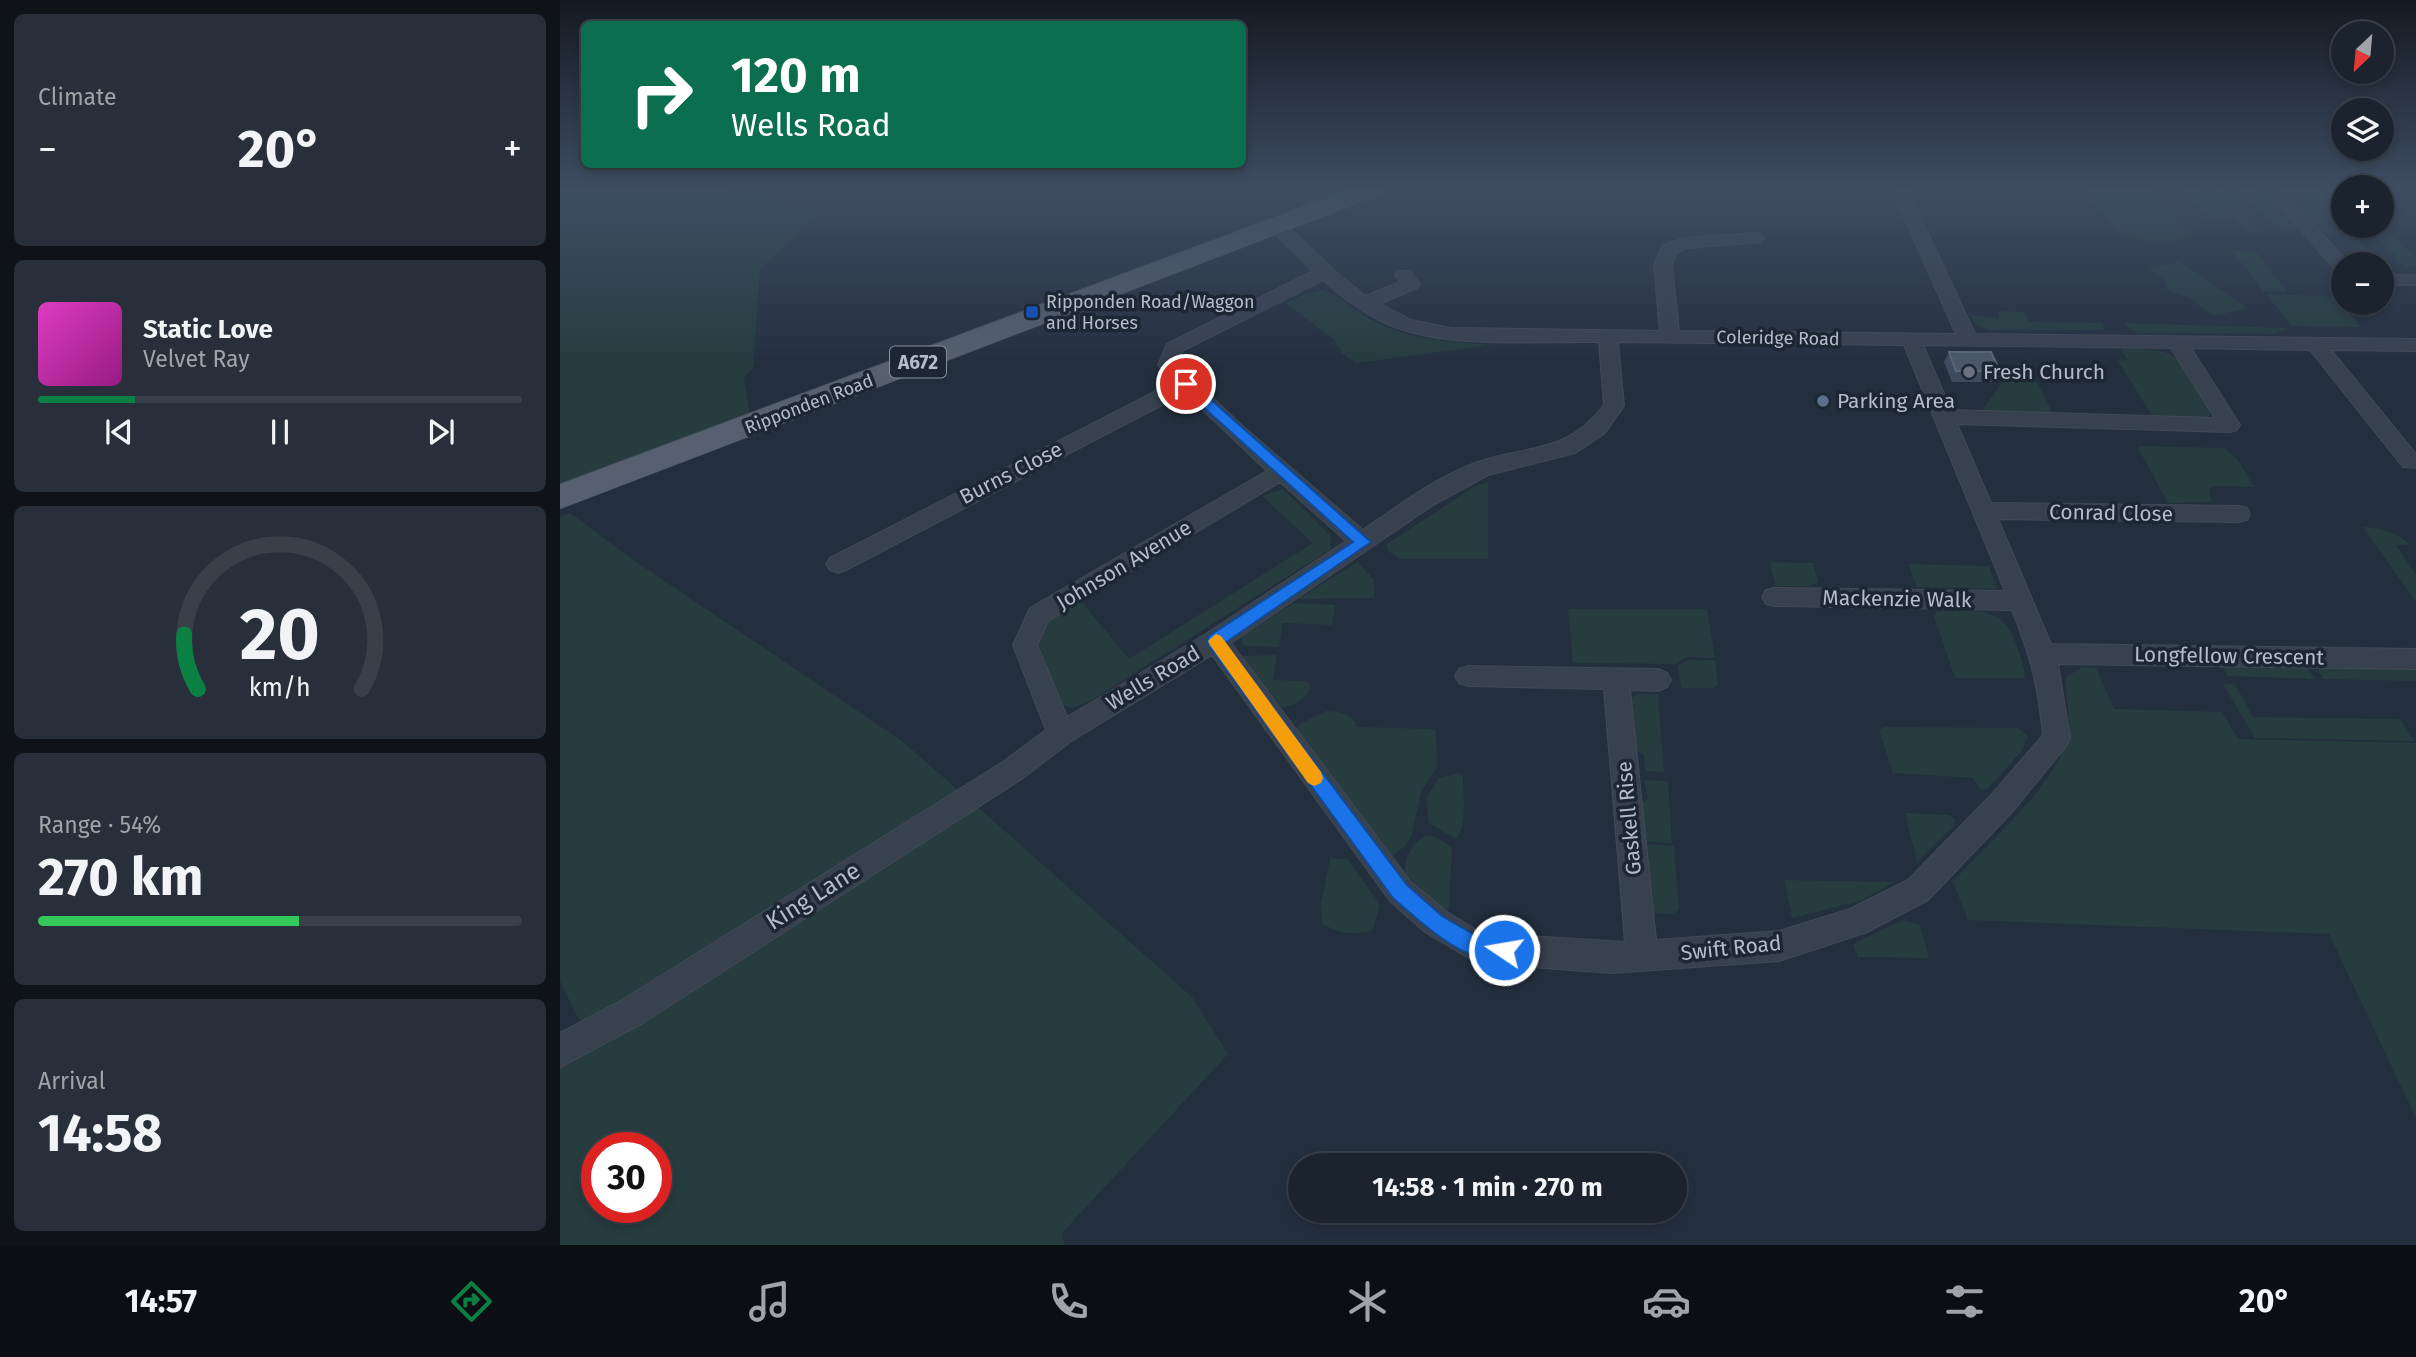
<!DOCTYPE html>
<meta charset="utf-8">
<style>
body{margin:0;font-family:"Fira Sans",sans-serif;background:#282f3a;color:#f1f3f6;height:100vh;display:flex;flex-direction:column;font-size:26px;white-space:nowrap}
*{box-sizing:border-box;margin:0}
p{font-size:23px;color:#a0a4aa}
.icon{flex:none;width:38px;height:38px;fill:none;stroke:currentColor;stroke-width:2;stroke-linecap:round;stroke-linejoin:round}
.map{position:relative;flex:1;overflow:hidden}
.panel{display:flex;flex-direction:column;gap:14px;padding:14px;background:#0f1319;width:560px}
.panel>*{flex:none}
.top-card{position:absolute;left:21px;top:21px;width:665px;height:147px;border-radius:10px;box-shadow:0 4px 10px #0003,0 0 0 2px #39404a;background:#0b6e4f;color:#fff;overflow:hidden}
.needle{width:46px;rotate:206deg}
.controls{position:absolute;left:1771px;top:21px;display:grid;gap:14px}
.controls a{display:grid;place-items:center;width:63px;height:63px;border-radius:50%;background:#1b232e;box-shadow:0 4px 10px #0003,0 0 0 2px #39404a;font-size:35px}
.speed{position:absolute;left:21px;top:1132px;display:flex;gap:14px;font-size:35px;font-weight:700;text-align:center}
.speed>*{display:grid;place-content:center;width:91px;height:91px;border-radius:50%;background:#1b232e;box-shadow:0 4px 10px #0003,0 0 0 2px #39404a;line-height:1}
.speed .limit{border:10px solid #d22;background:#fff;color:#111}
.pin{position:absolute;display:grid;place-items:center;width:60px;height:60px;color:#fff;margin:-30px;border:4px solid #fff;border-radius:50%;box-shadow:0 2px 7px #0007}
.me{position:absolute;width:77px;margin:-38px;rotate:282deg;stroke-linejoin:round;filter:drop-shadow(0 0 5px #0008)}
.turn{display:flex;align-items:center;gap:24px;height:147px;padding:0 35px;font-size:32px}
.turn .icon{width:91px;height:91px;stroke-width:2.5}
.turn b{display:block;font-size:49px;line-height:60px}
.big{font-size:52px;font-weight:700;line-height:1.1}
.panel .tile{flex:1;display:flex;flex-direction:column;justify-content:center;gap:10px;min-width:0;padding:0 24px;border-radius:10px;background:#282f3a}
.panel .dial{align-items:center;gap:0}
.dial svg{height:182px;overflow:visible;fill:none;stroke:#39404a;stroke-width:7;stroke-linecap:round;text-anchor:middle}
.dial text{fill:#f1f3f6;stroke:none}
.song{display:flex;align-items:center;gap:21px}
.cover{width:84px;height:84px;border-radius:10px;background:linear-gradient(135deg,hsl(310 70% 55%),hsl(310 70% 35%))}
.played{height:7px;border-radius:4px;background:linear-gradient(90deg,#0b8043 20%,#39404a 20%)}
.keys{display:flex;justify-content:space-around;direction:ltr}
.heat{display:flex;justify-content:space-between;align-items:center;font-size:38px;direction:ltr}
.charge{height:10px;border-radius:5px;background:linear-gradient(90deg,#34c759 54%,#39404a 0)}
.trip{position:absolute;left:728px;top:1153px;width:399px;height:70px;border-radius:35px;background:#1b232e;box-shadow:0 4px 10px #0003,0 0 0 2px #39404a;font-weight:700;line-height:70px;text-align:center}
.tabs{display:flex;height:112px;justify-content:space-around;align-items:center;background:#0b0e12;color:#a0a4aa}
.tabs .icon{width:49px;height:49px}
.tabs .active{color:#0b8043}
.tabs b{font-size:32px;color:#f1f3f6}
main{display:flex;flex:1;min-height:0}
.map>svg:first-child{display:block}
.green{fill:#263c3f;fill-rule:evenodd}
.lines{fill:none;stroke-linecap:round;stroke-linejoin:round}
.street-casing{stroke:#414a57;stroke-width:2}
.primary-casing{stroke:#414a57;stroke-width:1}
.street{fill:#38414e;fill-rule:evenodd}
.primary{fill:#56606e;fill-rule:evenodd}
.wall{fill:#3f4b5c}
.building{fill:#4b5868;stroke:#5c6777;stroke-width:2}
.route{fill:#1a73e8;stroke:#114b97;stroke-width:2}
.slow{fill:#f59e0b}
.transit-dot{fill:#1a4fb4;stroke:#1d2633;stroke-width:2.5}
.worship-dot{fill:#6b7280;stroke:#1d2633;stroke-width:2.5}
.service-dot{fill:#5c6f8a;stroke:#1d2633;stroke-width:2.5}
.labels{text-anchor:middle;stroke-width:7;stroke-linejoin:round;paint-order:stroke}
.far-poi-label{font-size:18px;fill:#b4bcc9;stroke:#1d2633;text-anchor:start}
.far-street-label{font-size:18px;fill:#b4bcc9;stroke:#1d2633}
.shield{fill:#1d2633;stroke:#878f9c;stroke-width:2}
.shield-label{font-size:19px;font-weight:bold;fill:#b4bcc9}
.poi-label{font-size:21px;fill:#b4bcc9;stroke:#1d2633;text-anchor:start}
.street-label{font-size:21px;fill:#b4bcc9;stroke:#1d2633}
.near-street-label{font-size:24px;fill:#b4bcc9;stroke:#1d2633}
</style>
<main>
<section class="panel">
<div class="tile"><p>Climate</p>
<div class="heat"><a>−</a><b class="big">20°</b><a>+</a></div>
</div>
<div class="tile">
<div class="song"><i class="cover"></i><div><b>Static Love</b><p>Velvet Ray</p></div></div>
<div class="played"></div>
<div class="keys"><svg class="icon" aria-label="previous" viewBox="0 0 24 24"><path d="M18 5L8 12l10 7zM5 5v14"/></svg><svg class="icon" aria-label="pause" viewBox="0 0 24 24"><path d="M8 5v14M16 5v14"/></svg><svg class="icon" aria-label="next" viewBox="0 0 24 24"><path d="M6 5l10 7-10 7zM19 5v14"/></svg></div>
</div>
<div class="tile dial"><svg viewBox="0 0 100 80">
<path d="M14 69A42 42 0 1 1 86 69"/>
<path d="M14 69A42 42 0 0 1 8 45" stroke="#0b8043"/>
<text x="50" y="56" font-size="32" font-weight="700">20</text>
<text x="50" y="72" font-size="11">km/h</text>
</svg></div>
<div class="tile"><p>Range · 54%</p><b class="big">270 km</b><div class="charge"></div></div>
<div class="tile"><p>Arrival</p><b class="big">14:58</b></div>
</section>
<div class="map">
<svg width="1856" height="1245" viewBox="0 0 1856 1245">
<rect width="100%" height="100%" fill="#242f3e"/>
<g class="green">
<path d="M 0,190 L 172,190 L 259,214 L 200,269 L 193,368 L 184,378 L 190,417 L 0,491 Z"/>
<path d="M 1526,190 L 1595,190 L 1628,233 C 1617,247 1569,241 1556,230 C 1545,219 1536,203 1526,190 Z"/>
<path d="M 1626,190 L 1646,190 L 1670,220 L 1647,220 Z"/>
<path d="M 1654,190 L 1665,190 L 1698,231 L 1686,231 Z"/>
<path d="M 1682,190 L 1702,190 L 1738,231 C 1726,231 1717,232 1709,223 L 1712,222 L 1702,214 L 1705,213 L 1695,206 L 1698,205 Z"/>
<path d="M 1721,190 L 1783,190 L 1783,217 L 1761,217 L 1777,235 L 1763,235 L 1739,210 L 1740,204 L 1756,204 L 1749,197 L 1728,195 Z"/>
<path d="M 1770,221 L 1781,221 L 1821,264 L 1808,264 Z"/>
<path d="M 1822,223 L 1856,258 L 1856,266 L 1845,267 L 1838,262 L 1833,253 L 1824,248 L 1827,247 L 1816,239 L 1818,238 L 1807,230 L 1810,230 L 1803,226 L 1822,226 Z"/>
<path d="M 1672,251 L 1695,251 L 1728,292 L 1704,292 Z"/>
<path d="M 1619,261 L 1687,308 L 1654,316 L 1629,298 L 1608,290 L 1604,279 L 1588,269 Z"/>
<path d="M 762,290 C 781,296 794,311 812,320 C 850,340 892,342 933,345 L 796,363 L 780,352 L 782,350 L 775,344 L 777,342 L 726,303 L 745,294 Z"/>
<path d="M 1706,294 L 1776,297 L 1801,327 L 1732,326 Z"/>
<path d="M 1438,311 L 1463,312 L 1469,322 L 1543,323 L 1544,330 L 1428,330 L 1417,325 L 1409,315 L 1439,318 Z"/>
<path d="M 1564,323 L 1729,328 L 1714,334 L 1578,333 L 1570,330 Z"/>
<path d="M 1560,349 C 1624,349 1616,354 1651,404 L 1649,417 L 1593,417 L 1558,361 L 1568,360 Z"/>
<path d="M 1465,359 L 1492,412 L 1510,413 L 1506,418 L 1418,416 L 1455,365 Z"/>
<path d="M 1577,446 L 1664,448 L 1678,460 L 1694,487 L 1653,486 L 1649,490 L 1652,502 L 1608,503 Z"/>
<path d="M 928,482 L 928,559 L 840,559 L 828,551 L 827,544 L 914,487 Z"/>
<path d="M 723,489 L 770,535 L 771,549 L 530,701 L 511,708 L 503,705 L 478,650 C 474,625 501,611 519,599 L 569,659 L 753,543 L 702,496 Z"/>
<path d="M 10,513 L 69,557 L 342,741 L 400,792 L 24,1030 L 0,981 L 0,517 Z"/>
<path d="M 1803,527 C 1818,527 1839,533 1850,545 L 1836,545 L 1856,575 L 1856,602 Z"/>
<path d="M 798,562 L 814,580 L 814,598 L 738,599 Z"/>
<path d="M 1210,562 L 1253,563 L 1258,582 L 1250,586 L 1215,586 Z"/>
<path d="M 1348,564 L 1429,566 L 1437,589 L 1357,587 Z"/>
<path d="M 733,603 L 775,605 L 772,625 L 723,623 L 719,647 L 686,646 L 682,643 L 682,637 Z"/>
<path d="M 1008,609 L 1147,609 L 1155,658 L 1127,657 L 1116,664 L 1013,663 Z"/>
<path d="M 1377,611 C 1415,612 1442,603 1457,646 C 1460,656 1465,668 1465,678 L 1395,678 L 1374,616 Z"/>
<path d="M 717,655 L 713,680 L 747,681 L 751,687 C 744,701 736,704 722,708 L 681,660 L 683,656 Z"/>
<path d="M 1129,660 L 1155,660 L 1158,685 L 1153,688 L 1121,688 L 1118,666 Z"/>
<path d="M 1660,664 L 1747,667 L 1755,679 L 1668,676 Z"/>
<path d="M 1756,666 L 1856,667 L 1856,681 L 1763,679 Z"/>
<path d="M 1523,667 L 1536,668 L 1554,709 L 1662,712 L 1678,739 L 1856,743 L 1856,1118 L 1769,934 L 1408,920 L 1393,882 C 1425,845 1498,784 1507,737 C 1511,716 1505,697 1506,677 Z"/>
<path d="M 1663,684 L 1675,684 L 1693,717 L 1840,719 L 1854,741 L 1695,738 Z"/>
<path d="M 1076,694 L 1098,694 L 1104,772 L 1085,771 L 1084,755 L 1076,749 L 1071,700 Z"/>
<path d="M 766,711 C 782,712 791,712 797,727 L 875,729 L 878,765 L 861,792 L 852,834 L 846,845 L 831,857 L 731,734 L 740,724 Z"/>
<path d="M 1324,727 L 1458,728 L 1468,736 L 1461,752 L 1428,788 L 1421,790 L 1413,778 L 1333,773 L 1319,730 Z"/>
<path d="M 898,773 L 903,775 C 903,792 908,826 896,839 L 869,823 L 866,799 L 878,779 Z"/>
<path d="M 1084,780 L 1108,781 L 1112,843 L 1084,841 L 1081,805 L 1088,798 Z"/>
<path d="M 412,802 L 632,997 L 668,1054 L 501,1234 L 505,1245 L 0,1245 L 0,1065 ZM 37,1148 L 96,1148 L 96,1208 L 37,1208 Z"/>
<path d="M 1345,813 L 1389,815 L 1395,820 L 1394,826 L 1357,862 Z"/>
<path d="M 866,835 L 875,837 L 892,847 L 889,909 L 873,905 L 860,887 L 845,874 C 845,856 851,845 866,835 Z"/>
<path d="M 1083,844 L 1114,846 L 1119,909 L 1112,914 L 1088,913 Z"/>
<path d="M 770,858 L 787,859 L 817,900 L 820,906 L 812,931 C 794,935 778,934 762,923 L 761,905 Z"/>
<path d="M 1224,880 L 1335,882 L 1300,901 L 1232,918 Z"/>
<path d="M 1343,920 L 1360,925 L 1369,958 L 1298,957 L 1293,944 Z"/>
</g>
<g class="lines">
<defs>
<g id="street">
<path d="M 1332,190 L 1348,190 L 1415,334 L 1856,339 L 1856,351 L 1771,350 L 1856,454 L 1856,468 L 1843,467 L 1750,350 L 1631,348 L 1680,425 L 1677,430 L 1670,432 L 1397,424 L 1431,503 L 1679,506 L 1687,508 L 1690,514 L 1687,520 L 1679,522 L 1438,519 L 1491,644 L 1856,649 L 1856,669 L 1498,664 L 1510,738 L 1506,746 L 1453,811 L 1368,900 L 1307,932 L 1219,961 L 1052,973 L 917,963 L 865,932 L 830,901 L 652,655 L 510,742 L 463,778 L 81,1024 L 0,1067 L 0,1033 L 59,1002 L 443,762 L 486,730 L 453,645 L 470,608 L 707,471 L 625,393 L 286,570 L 278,573 L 270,570 L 266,564 L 270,558 L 614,382 L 598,365 L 607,344 L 753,271 L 710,229 L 708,225 L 710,221 L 722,221 L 779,275 L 806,296 L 840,282 L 835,275 L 838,271 L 850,271 L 860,284 L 857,288 L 819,304 L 851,320 L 890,328 L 1100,331 L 1094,266 L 1102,246 L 1124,238 L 1195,233 L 1201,234 L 1204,238 L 1201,242 L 1127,248 L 1116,253 L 1112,266 L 1119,331 L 1396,334 ZM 763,280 C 784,299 808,317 835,327 C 891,349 978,341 1039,342 L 1044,405 C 1005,456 967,444 915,463 C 875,478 838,506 803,530 L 677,421 L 618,364 L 622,351 ZM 1058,342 L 1344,345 L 1445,591 L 1214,588 L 1206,590 L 1202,597 L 1206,604 L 1214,606 L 1452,610 C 1471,656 1478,686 1483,735 L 1433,793 L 1348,880 L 1290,909 L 1219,931 L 1096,940 L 1070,690 L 1098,691 L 1107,687 L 1111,680 L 1107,673 L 1098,669 L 908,666 L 899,669 L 895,676 L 899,683 L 908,686 L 1044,689 L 1065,942 L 921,933 L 887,912 L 850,881 L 671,643 L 873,505 L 928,475 L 1015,453 L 1044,434 L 1064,406 ZM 1363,345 L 1611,348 L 1655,418 L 1391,410 ZM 720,482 L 786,541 L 646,634 L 507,717 L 477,645 L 488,621 Z"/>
<path d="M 1711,192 L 1723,192 L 1789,263 L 1783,264 L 1783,272 L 1777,271 L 1711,198 L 1709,195 Z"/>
<rect x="1822" y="275" width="34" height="10"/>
</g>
<path id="primary" d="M 787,190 L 823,190 L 820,195 L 0,509 L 0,484 Z"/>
</defs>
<use href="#street" class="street-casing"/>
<use href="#primary" class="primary-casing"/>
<use href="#street" class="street"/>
<use href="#primary" class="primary"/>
</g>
<path class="wall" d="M 1389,352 L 1440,371 L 1435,382 L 1392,382 L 1384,362 Z"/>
<path class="building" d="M 1389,352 L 1431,352 L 1440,371 L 1396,371 Z"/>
<linearGradient id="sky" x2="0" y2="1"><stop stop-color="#141a22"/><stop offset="0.52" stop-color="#3f4d63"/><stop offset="1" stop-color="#3f4d63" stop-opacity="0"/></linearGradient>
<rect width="1856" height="365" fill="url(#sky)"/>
<path class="route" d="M 626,380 L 630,381 L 811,542 L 665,643 L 847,885 L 882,916 L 920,938 L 951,943 L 954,950 L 951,957 C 913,973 859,921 833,898 L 649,646 L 647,641 L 649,636 L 793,542 L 621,387 L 621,381 Z"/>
<path class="slow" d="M 656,634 L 661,636 L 761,772 L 763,778 L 761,783 L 754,786 L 748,783 L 650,645 L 648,641 Z"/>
<rect class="transit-dot" x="465" y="305" width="14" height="14" rx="3.5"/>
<circle class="worship-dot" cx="1409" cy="372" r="7"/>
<circle class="service-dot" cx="1263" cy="401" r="7"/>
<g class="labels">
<g class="far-poi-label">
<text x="486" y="308">Ripponden Road/Waggon<tspan x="486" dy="21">and Horses</tspan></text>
</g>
<g class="far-street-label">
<text transform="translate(1218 338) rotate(1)" y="6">Coleridge Road</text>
<text transform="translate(249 404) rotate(-21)" y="6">Ripponden Road</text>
</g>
<rect class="shield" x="330" y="346.5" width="56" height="31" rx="5"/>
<g class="shield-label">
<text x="358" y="369">A672</text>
</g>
<g class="poi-label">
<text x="1423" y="379">Fresh Church</text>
<text x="1277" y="408">Parking Area</text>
</g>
<g class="street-label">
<text transform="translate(451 473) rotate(-27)" y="7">Burns Close</text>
<text transform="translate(1551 513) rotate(1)" y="7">Conrad Close</text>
<text transform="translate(564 565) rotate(-31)" y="7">Johnson Avenue</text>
<text transform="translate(1337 599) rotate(1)" y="7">Mackenzie Walk</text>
<text transform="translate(1669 656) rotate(1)" y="7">Longfellow Crescent</text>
<text transform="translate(593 678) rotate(-31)" y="7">Wells Road</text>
<text transform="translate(1069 818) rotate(-95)" y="7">Gaskell Rise</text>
<text transform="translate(1171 948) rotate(-6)" y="7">Swift Road</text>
</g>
<g class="near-street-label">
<text transform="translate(253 896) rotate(-32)" y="8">King Lane</text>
</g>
</g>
</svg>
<div class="controls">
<a><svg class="needle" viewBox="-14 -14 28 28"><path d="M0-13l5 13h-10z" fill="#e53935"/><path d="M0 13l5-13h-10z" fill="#a0a4aa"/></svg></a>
<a><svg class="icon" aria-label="layers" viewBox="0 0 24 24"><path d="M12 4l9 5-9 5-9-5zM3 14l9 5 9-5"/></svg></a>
<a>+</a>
<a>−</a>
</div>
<div class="speed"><div class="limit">30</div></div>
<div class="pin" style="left:626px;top:384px;background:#d93025"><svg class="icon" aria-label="arrive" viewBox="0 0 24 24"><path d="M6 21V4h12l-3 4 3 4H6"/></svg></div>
<svg class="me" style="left:944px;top:950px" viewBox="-20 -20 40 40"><circle r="17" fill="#1a73e8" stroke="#fff" stroke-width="3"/><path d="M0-11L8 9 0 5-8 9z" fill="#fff"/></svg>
<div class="trip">14:58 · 1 min · 270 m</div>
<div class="top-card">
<div class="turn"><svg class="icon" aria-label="right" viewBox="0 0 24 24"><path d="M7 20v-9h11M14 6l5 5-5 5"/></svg><div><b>120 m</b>Wells Road</div></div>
</div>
</div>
</main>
<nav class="tabs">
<b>14:57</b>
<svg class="icon active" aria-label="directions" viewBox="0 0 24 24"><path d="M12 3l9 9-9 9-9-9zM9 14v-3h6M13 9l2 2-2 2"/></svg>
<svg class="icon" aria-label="music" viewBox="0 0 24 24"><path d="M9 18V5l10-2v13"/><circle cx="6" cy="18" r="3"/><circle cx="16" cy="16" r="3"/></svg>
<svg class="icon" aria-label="phone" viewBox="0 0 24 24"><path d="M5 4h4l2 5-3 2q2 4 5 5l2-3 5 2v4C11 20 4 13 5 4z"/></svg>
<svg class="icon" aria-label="climate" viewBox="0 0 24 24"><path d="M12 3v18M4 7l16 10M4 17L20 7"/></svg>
<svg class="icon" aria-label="car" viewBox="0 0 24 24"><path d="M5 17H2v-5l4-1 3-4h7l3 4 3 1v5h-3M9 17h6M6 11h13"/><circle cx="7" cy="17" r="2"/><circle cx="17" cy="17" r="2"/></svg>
<svg class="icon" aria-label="filters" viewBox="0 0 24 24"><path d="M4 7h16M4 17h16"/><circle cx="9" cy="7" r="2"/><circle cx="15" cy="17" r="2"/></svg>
<b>20°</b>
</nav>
